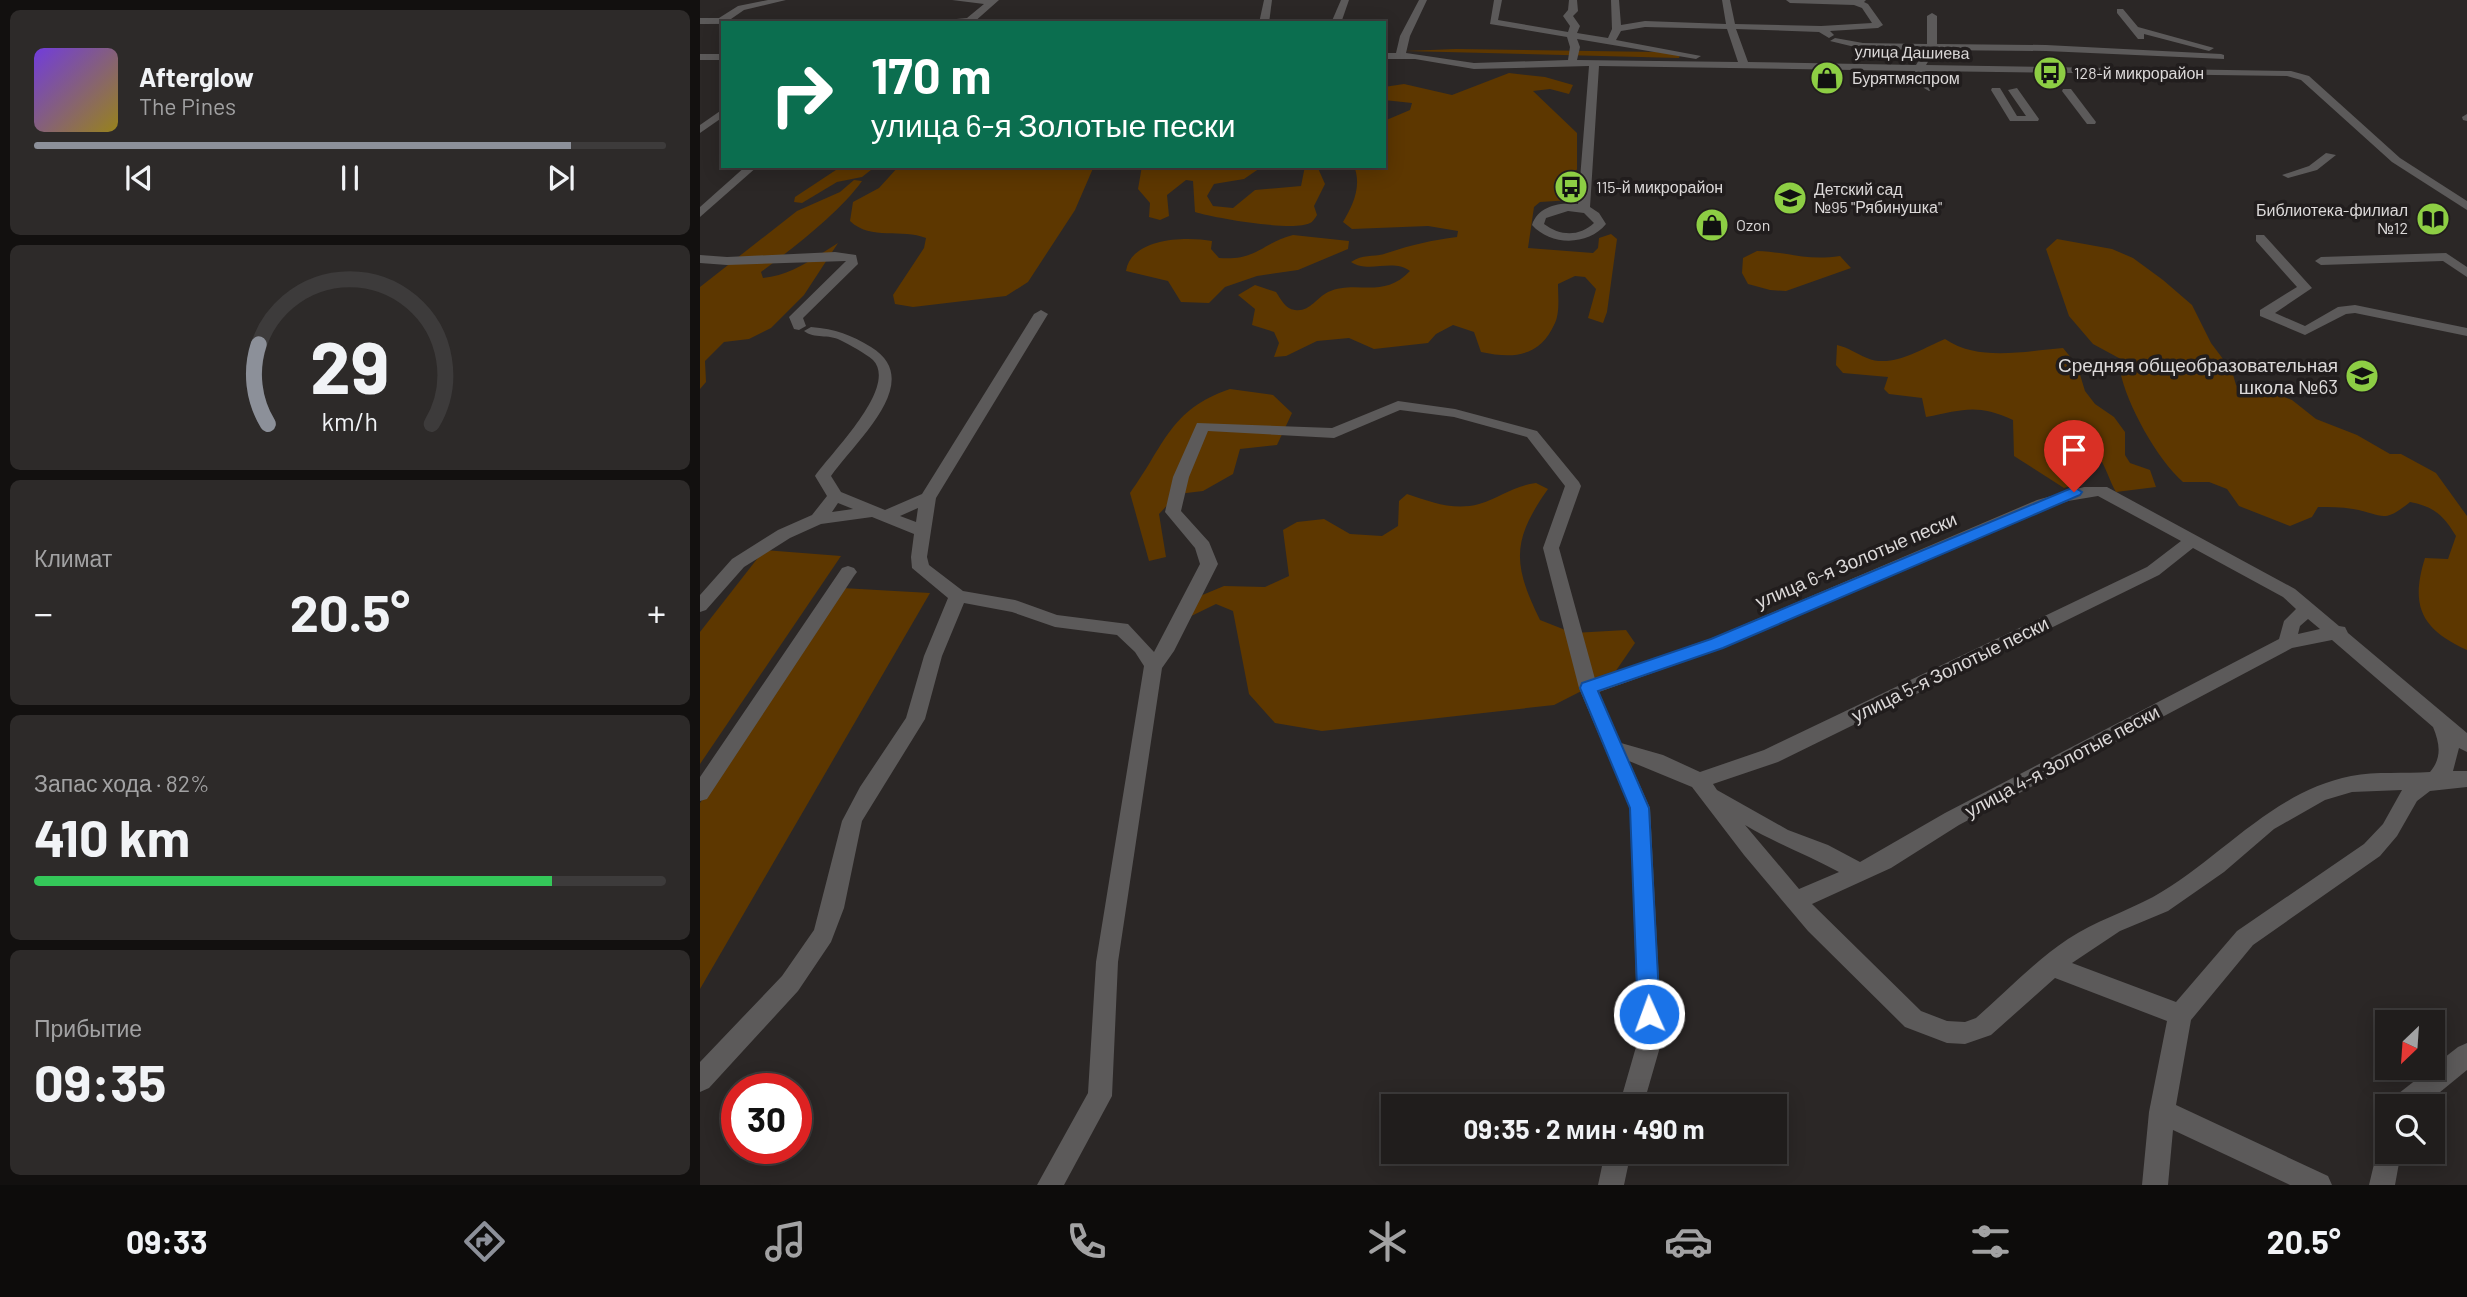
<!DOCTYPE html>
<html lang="ru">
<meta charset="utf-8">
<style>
body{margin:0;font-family:Barlow,sans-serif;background:#2d2a29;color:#f1f3f6;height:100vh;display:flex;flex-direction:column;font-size:26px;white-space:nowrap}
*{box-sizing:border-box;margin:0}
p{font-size:23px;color:#a2a2a3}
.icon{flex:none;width:38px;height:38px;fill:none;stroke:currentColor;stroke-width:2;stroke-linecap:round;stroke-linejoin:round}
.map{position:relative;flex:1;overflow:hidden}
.sheet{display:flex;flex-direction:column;gap:10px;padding:10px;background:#12100f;width:700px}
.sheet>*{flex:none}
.hud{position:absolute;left:21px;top:21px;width:665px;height:147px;border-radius:0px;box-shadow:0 4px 18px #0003,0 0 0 2px #3d3b3b;background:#0b6e4f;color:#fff;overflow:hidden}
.needle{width:46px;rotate:205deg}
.fabs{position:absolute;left:1675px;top:1010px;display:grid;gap:14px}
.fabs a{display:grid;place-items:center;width:70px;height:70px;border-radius:0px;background:#201d1c;box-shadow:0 4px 18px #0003,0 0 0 2px #3d3b3b;font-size:35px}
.speed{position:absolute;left:21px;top:1073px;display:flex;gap:14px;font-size:35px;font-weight:700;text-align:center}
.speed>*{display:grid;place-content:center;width:91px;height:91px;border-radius:50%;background:#201d1c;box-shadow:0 4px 18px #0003,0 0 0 2px #3d3b3b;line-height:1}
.speed .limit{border:10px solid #d22;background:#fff;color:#111}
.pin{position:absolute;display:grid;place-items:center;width:60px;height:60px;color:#fff;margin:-72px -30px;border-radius:50% 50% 50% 0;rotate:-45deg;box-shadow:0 0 7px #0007}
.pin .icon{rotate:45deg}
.me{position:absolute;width:77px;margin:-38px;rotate:358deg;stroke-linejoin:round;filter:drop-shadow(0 0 5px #0008)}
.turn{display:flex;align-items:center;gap:24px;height:147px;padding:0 35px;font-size:32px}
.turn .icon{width:91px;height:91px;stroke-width:2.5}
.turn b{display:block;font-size:49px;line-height:60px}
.big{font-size:52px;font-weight:700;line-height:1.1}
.sheet .card{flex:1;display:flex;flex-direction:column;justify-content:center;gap:10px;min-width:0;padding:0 24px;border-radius:10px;background:#2d2a29}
.sheet .dial{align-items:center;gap:0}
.dial svg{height:182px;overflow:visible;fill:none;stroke:#3d3b3b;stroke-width:7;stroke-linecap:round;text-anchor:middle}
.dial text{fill:#f1f3f6;stroke:none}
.song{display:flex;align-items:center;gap:21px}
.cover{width:84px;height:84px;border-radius:10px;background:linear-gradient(135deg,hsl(260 70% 55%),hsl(50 70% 35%))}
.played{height:7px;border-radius:4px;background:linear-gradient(90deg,#8c9099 85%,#3d3b3b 85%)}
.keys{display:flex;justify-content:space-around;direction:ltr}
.heat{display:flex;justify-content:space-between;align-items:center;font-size:38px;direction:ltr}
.charge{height:10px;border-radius:5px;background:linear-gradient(90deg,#34c759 82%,#3d3b3b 0)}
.trip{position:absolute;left:681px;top:1094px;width:406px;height:70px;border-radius:0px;background:#201d1c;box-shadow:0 4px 18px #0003,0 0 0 2px #3d3b3b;font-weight:700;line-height:70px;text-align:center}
.menu{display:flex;height:112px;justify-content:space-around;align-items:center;background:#0d0c0b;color:#a2a2a3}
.menu .icon{width:49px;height:49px}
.menu .active{color:#8c9099}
.menu b{font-size:32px;color:#f1f3f6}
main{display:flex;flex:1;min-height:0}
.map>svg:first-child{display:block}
.green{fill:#5d3700}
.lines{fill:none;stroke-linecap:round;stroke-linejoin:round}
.minor{fill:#5c5a5a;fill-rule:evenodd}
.route{fill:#1a73e8;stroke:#114b97;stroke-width:2}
.labels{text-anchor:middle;stroke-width:7;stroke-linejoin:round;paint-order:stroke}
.far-street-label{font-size:16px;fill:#dcd9d9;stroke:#211d1d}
.far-poi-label{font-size:16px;fill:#dcd9d9;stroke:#211d1d;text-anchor:start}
.poi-label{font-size:19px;fill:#dcd9d9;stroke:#211d1d;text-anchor:end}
.street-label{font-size:19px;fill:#dcd9d9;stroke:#211d1d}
</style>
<main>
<section class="sheet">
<div class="card">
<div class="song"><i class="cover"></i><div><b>Afterglow</b><p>The Pines</p></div></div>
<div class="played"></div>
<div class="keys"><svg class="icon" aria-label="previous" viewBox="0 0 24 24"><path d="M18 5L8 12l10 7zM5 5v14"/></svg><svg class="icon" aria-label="pause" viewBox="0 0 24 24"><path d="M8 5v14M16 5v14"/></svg><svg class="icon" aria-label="next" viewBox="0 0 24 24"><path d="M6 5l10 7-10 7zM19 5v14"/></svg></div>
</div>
<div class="card dial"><svg viewBox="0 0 100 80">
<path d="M14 69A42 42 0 1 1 86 69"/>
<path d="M14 69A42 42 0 0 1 10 34" stroke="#8c9099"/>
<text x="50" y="56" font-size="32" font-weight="700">29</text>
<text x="50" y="72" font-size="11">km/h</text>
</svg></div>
<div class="card"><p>Климат</p>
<div class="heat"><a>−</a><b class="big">20.5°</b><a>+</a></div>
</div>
<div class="card"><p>Запас хода · 82%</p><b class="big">410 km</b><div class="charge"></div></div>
<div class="card"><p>Прибытие</p><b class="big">09:35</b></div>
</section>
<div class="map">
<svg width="1767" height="1185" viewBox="0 0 1767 1185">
<rect width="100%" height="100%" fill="#2b2726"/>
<g class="green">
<path d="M 756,49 L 958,52 L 980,55 L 979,58 L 705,51 Z"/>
<path d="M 809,73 L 845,77 L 873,85 L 869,94 L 850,89 L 833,91 L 877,133 L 877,169 L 868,188 L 872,200 L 840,202 L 834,207 L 828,248 L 893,253 L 898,248 L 899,238 L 911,234 L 917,239 L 907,312 L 903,323 L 888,318 L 896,289 L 885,277 L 875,276 L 858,284 C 858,295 860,312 855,323 C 840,357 814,359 781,352 L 774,332 L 753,325 L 736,334 L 728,343 L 674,349 L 649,338 L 617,341 L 586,356 L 574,357 L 579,343 L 574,332 L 552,325 L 555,309 L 538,295 L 555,285 L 576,292 C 581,299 585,309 595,310 C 610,312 616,298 628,292 C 656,279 683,300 710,271 C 692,258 669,274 651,262 C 664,253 674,258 687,253 C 711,245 732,240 757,237 L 758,231 L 728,226 L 652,229 L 643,222 C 653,205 662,186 654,166 L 684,166 L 684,121 L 710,110 L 712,103 L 684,100 L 684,87 L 704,84 L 752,95 Z"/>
<path d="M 142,166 L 176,166 L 162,177 L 137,182 L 102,203 L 94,202 L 95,197 Z"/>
<path d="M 199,166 L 394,166 L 375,210 L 328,282 L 306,296 L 213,307 L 195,304 L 193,295 L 224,248 L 226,238 C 202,228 171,241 150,221 L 153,202 L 179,188 Z"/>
<path d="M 442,166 L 563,166 L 544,179 L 514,184 L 507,196 L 513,206 L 533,208 L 555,190 L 601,186 L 605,166 L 617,166 L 625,184 L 614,206 L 617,215 C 615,218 613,222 610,223 C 594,232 514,218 495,212 L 493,181 L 486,180 L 467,195 L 469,216 L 460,220 L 449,217 L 450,203 L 438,189 Z"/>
<path d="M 154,180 L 162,181 C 140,212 92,249 61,272 L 63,278 C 92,275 114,258 138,243 L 104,295 L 71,328 L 49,339 L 24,342 L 5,361 L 6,382 L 0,389 L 0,287 L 97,211 L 140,192 Z"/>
<path d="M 593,235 L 649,241 L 648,249 L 598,270 L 557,276 L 525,287 L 509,303 L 481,302 L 468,281 L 426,271 C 431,238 485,236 512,241 L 511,249 L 519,258 C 557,261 562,243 593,235 Z"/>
<path d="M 1357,239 L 1412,249 L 1433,258 L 1463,280 L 1492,305 L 1511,343 L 1532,371 L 1536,385 L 1546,392 L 1576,394 L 1592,400 L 1616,419 L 1657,435 L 1690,454 L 1701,454 L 1736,473 L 1767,516 L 1767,650 C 1721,629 1710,606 1725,558 L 1748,559 L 1756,536 C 1743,515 1735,507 1710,502 C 1682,525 1683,514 1653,509 C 1641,507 1629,507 1618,507 L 1612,517 L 1590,526 L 1539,506 L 1527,489 L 1509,482 L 1483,482 C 1457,459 1427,405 1420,371 L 1428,363 L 1393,344 L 1369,316 L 1346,249 Z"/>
<path d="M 1057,251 C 1089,252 1105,261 1140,256 L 1151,268 L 1086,291 L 1070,290 L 1048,284 L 1042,273 L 1043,258 Z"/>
<path d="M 1245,339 C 1279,362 1324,351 1363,348 L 1377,365 L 1385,391 L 1395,404 L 1414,417 L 1425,432 L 1425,455 L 1430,463 L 1450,470 L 1456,487 L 1416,492 C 1403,469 1404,448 1374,443 L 1381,467 L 1377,484 L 1364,488 L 1314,456 L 1313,420 C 1276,403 1263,410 1226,417 L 1222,398 L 1189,394 L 1184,389 L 1188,377 L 1143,373 L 1136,365 L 1137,345 C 1149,348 1155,353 1167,358 C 1192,369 1223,348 1245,339 Z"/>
<path d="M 530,389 L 573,395 L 592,413 L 577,445 L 540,449 L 533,474 L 503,491 L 478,494 L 459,514 L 466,557 L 449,561 L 430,493 C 465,445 469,410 530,389 Z"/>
<path d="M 836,483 L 848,489 C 811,541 813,565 840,620 L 873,633 L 926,630 L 935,643 L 913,675 L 854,705 L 622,731 L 575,723 L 549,694 L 533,611 L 516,604 L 481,621 L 500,596 L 524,586 L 565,587 L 589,576 L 583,530 L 597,522 L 624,519 L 650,534 L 682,536 L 698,526 L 699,501 L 707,494 C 731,502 754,511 779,504 C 800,498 812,486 836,483 Z"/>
<path d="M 64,550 L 141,556 L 0,764 L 0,632 Z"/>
<path d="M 142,588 L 230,593 L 0,989 L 0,803 Z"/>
</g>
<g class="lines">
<g class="minor">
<path d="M 68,0 L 86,0 L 44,10 L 31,19 L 169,20 L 173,23 L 0,24 L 0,18 L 19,18 L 38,6 Z"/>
<path d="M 252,0 L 299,0 L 273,23 L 213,23 L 267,18 L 284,4 Z"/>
<path d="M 564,0 L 572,0 L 569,23 L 559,23 Z"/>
<path d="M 641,0 L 649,0 L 641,23 L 631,23 Z"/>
<path d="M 719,0 L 727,0 L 710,36 L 706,53 L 774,63 L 868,60 L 870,47 L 867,37 L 790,24 L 794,0 L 802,0 L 798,20 L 868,32 L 870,26 L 863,16 L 868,10 L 869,0 L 877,0 L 878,11 L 873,16 L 880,26 L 877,33 L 908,38 L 912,29 L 911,0 L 919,0 L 921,25 L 945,21 L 1026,24 L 1022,0 L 1030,0 L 1035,24 L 1121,26 L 1172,23 L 1162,8 L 1154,5 L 1090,3 L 1086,0 L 1166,0 L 1164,2 L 1168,4 L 1183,25 L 1178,28 L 1130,31 L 1134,35 L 1129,38 L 1119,32 L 1036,29 L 1048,62 L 1216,65 L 1225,50 L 1163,49 L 1130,41 L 1135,38 L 1163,43 L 1227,44 L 1227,16 L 1232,13 L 1237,16 L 1237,44 L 1346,45 L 1521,54 L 1524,55 L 1524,59 L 1346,51 L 1235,50 L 1226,65 L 1591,71 L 1609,76 L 1700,158 L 1767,201 L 1767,210 L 1692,162 L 1601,80 L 1587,76 L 1225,71 L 1234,88 L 1229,91 L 1224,88 L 1215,71 L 899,66 L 890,207 L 899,213 L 906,224 C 888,246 851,246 832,225 C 838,206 860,202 878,204 L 889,66 L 774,69 L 715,59 L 684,59 L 684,53 L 696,53 L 700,36 ZM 945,27 L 1027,29 L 1038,62 L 877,60 L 880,47 L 877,39 L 996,59 L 1001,56 L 916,40 L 921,31 ZM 868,211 L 884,213 L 894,223 C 879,237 860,236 844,224 L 846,218 Z"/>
<path d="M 1417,9 L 1423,9 L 1438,27 L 1514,48 L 1509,51 L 1444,34 L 1444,39 L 1438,39 L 1417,13 Z"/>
<rect x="0" y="54" width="23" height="6"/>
<path d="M 1292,88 L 1300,88 L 1317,116 L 1326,116 L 1308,90 L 1317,88 L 1339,119 L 1338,121 L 1310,121 L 1291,90 Z"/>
<path d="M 1363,89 L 1371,89 L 1396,122 L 1395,124 L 1387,124 L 1362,91 Z"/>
<path d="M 23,109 L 23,117 L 0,133 L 0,125 Z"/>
<path d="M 1767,114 L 1767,121 L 1763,120 L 1762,117 Z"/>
<path d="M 1626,153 L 1636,155 L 1617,170 L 1588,178 L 1582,175 L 1609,166 Z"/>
<path d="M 46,166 L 58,166 L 0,217 L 0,207 Z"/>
<path d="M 1556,235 L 1564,235 L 1612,288 L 1575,313 L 1605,326 L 1638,307 L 1655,305 L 1767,328 L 1767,336 L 1655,313 L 1646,314 L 1605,335 L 1560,316 L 1560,310 L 1597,287 L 1556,241 Z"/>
<path d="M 135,252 L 156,255 L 158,264 L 103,318 L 106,326 L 99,330 L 94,329 L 89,317 L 146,261 L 27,265 L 0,263 L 0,255 L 27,257 Z"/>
<path d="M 1746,253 L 1767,267 L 1767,277 L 1743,261 L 1621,265 L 1615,261 L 1621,257 Z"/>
<path d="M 341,310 L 348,314 L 236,498 L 227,557 L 229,565 L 263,591 L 315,600 L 357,615 L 428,624 L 454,652 L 500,564 L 495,548 L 465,512 L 473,477 L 497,423 L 632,428 L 698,401 L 755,409 L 837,431 L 879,482 L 881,486 L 859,548 L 895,679 L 1015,637 L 1337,500 L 1384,487 L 1407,487 L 1595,589 L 1639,626 L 1645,627 L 1648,633 L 1767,733 L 1767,752 L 1759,748 L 1753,771 L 1767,771 L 1767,787 L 1730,791 L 1717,801 L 1697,836 L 1680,856 L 1553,945 L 1491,1020 L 1476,1105 L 1628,1176 L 1632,1185 L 1590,1185 L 1473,1130 L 1468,1185 L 1442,1185 L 1449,1112 L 1467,1021 L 1355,978 L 1291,1035 L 1265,1044 L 1247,1043 L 1205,1027 L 1108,931 L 1044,855 L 992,787 L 929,761 L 950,808 L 962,1040 L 943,1106 L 919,1106 L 938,1040 L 930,808 L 879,688 L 843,548 L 865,486 L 827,437 L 754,417 L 700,410 L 634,438 L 508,431 L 489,477 L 481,511 L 509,542 L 518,564 L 474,651 L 462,668 L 418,962 L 412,1096 L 364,1185 L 337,1185 L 388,1093 L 396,962 L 444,666 L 435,652 L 417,635 L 355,627 L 312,612 L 264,603 L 242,656 L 225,719 L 162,821 L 144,908 L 131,942 L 98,991 L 9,1088 L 0,1092 L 0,1062 L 82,976 L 114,930 L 142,821 L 160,787 L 206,718 L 224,656 L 248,598 L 212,568 L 211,557 L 214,534 L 172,517 L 121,524 L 90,538 L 44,567 L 6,610 L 0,612 L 0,595 L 32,559 L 78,530 L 112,515 L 127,496 L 115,476 C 130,454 199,387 173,360 C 165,353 150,345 140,340 C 129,334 114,339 104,331 L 111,327 C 136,329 151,335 171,347 C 227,381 154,442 131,476 L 141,492 L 185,510 L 222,494 L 334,314 ZM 1398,496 L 1481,541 L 1447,567 L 1064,750 L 1000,772 L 963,755 L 921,743 L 899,692 L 1028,646 L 1325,516 L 1368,501 ZM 138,503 L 153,509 L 132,512 ZM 218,508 L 216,522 L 200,516 ZM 1493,548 L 1583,597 L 1596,609 L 1584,621 L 1579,639 L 1245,813 L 1160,862 L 1128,845 L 1088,830 L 1017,790 L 1013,784 L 1078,762 L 1459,575 ZM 1608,619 L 1620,629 L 1598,634 L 1600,626 ZM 1632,640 L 1733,727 C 1740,744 1742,758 1730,772 C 1705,774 1676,771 1651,776 C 1571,792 1521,859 1453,897 C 1425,912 1395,921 1368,939 C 1335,961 1306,992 1276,1018 L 1265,1022 L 1247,1021 L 1221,1011 L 1112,904 L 1191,868 L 1259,825 L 1592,648 ZM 1702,790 L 1683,824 L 1664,844 L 1537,931 L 1476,1002 L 1372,963 L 1420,931 L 1468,911 L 1524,872 L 1574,829 L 1625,800 L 1652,792 ZM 1045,825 C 1075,843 1108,855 1139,872 L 1099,889 Z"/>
<path d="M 148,566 L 154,568 L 157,572 L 154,576 L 7,799 L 0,801 L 0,777 L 142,568 Z"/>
<path d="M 1767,1043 L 1767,1070 L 1723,1106 L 1691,1106 L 1694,1097 L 1758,1047 Z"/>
<path d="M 1687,1140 L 1687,1152 L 1701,1152 L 1695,1185 L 1669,1185 L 1679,1143 Z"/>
<path d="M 905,1152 L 931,1152 L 924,1185 L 898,1185 Z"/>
</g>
</g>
<path class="route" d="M 1374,487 L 1382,492 L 1380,495 L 1023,648 L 898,691 L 949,808 L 960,1014 L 957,1021 L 949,1024 L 942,1021 L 938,1014 L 930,808 L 880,688 L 882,683 L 1011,639 Z"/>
<defs>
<symbol id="bus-disc" viewBox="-11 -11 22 22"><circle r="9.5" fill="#8dce44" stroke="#211d1d"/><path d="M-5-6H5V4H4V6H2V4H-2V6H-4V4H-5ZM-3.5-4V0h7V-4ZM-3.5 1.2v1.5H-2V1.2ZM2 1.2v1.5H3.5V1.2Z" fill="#111"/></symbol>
<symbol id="shop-disc" viewBox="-11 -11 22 22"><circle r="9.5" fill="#8dce44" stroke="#211d1d"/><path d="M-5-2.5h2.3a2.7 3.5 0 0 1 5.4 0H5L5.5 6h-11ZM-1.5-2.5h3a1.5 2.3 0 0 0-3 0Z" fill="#111"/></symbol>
<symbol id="school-disc" viewBox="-11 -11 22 22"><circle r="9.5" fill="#8dce44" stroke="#211d1d"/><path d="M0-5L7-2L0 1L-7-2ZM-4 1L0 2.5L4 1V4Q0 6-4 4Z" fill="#111"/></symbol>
<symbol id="library-disc" viewBox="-11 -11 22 22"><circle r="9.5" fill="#8dce44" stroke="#211d1d"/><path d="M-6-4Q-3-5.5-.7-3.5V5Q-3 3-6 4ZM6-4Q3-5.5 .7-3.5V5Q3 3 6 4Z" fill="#111"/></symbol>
</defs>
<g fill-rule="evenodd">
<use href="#bus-disc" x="1331" y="54" width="38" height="38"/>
<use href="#shop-disc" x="1108" y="59" width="38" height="38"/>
<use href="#bus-disc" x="852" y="168" width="38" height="38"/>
<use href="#school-disc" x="1071" y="179" width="38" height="38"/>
<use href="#library-disc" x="1714" y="200" width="38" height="38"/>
<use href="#shop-disc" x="993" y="206" width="38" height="38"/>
<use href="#school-disc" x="1643" y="357" width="38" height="38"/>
</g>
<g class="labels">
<g class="far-street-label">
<text transform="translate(1212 52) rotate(1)" y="6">улица Дашиева</text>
</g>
<g class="far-poi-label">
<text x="1374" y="79">128-й микрорайон</text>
<text x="1152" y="84">Бурятмяспром</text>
<text x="896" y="193">115-й микрорайон</text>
<text x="1114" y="195">Детский сад<tspan x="1114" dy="18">№95 "Рябинушка"</tspan></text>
<text x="1708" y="216" text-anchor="end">Библиотека-филиал<tspan x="1708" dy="18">№12</tspan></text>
<text x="1036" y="231">Ozon</text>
</g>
<g class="poi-label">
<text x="1638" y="372">Средняя общеобразовательная<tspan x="1638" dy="22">школа №63</tspan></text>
</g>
<g class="street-label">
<text transform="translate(1156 560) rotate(-23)" y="7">улица 6-я Золотые пески</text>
<text transform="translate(1250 669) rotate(-26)" y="7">улица 5-я Золотые пески</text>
<text transform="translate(1362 761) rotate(-28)" y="7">улица 4-я Золотые пески</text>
</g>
</g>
</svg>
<div class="fabs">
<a><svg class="needle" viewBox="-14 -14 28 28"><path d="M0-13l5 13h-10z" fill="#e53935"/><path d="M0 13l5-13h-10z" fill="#a2a2a3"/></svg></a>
<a><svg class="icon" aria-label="search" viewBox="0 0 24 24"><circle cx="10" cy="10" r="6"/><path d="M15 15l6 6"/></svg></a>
</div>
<div class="speed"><div class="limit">30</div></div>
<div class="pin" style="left:1374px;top:492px;background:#d93025"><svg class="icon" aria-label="arrive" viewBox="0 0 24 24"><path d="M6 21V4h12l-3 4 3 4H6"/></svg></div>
<svg class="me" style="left:949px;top:1014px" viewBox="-20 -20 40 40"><circle r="17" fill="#1a73e8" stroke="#fff" stroke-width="3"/><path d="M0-11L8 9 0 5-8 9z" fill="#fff"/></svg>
<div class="trip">09:35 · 2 мин · 490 m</div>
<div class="hud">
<div class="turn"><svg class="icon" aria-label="right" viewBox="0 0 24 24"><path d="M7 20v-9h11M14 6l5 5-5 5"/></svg><div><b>170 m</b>улица 6-я Золотые пески</div></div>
</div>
</div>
</main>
<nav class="menu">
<b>09:33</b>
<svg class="icon active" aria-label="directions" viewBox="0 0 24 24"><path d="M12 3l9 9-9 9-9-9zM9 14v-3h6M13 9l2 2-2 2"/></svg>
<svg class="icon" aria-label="music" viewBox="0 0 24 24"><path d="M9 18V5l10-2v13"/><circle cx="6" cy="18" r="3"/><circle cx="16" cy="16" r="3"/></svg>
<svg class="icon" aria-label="phone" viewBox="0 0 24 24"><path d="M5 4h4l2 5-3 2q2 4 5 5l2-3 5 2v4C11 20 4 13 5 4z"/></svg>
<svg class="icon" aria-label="climate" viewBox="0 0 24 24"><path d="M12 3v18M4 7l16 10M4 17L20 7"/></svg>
<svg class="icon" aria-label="car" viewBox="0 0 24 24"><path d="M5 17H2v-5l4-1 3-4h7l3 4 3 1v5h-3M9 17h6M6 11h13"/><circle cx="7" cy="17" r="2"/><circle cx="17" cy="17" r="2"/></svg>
<svg class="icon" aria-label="filters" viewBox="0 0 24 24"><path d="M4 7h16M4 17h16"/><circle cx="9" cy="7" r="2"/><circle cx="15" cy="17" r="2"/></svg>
<b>20.5°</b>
</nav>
